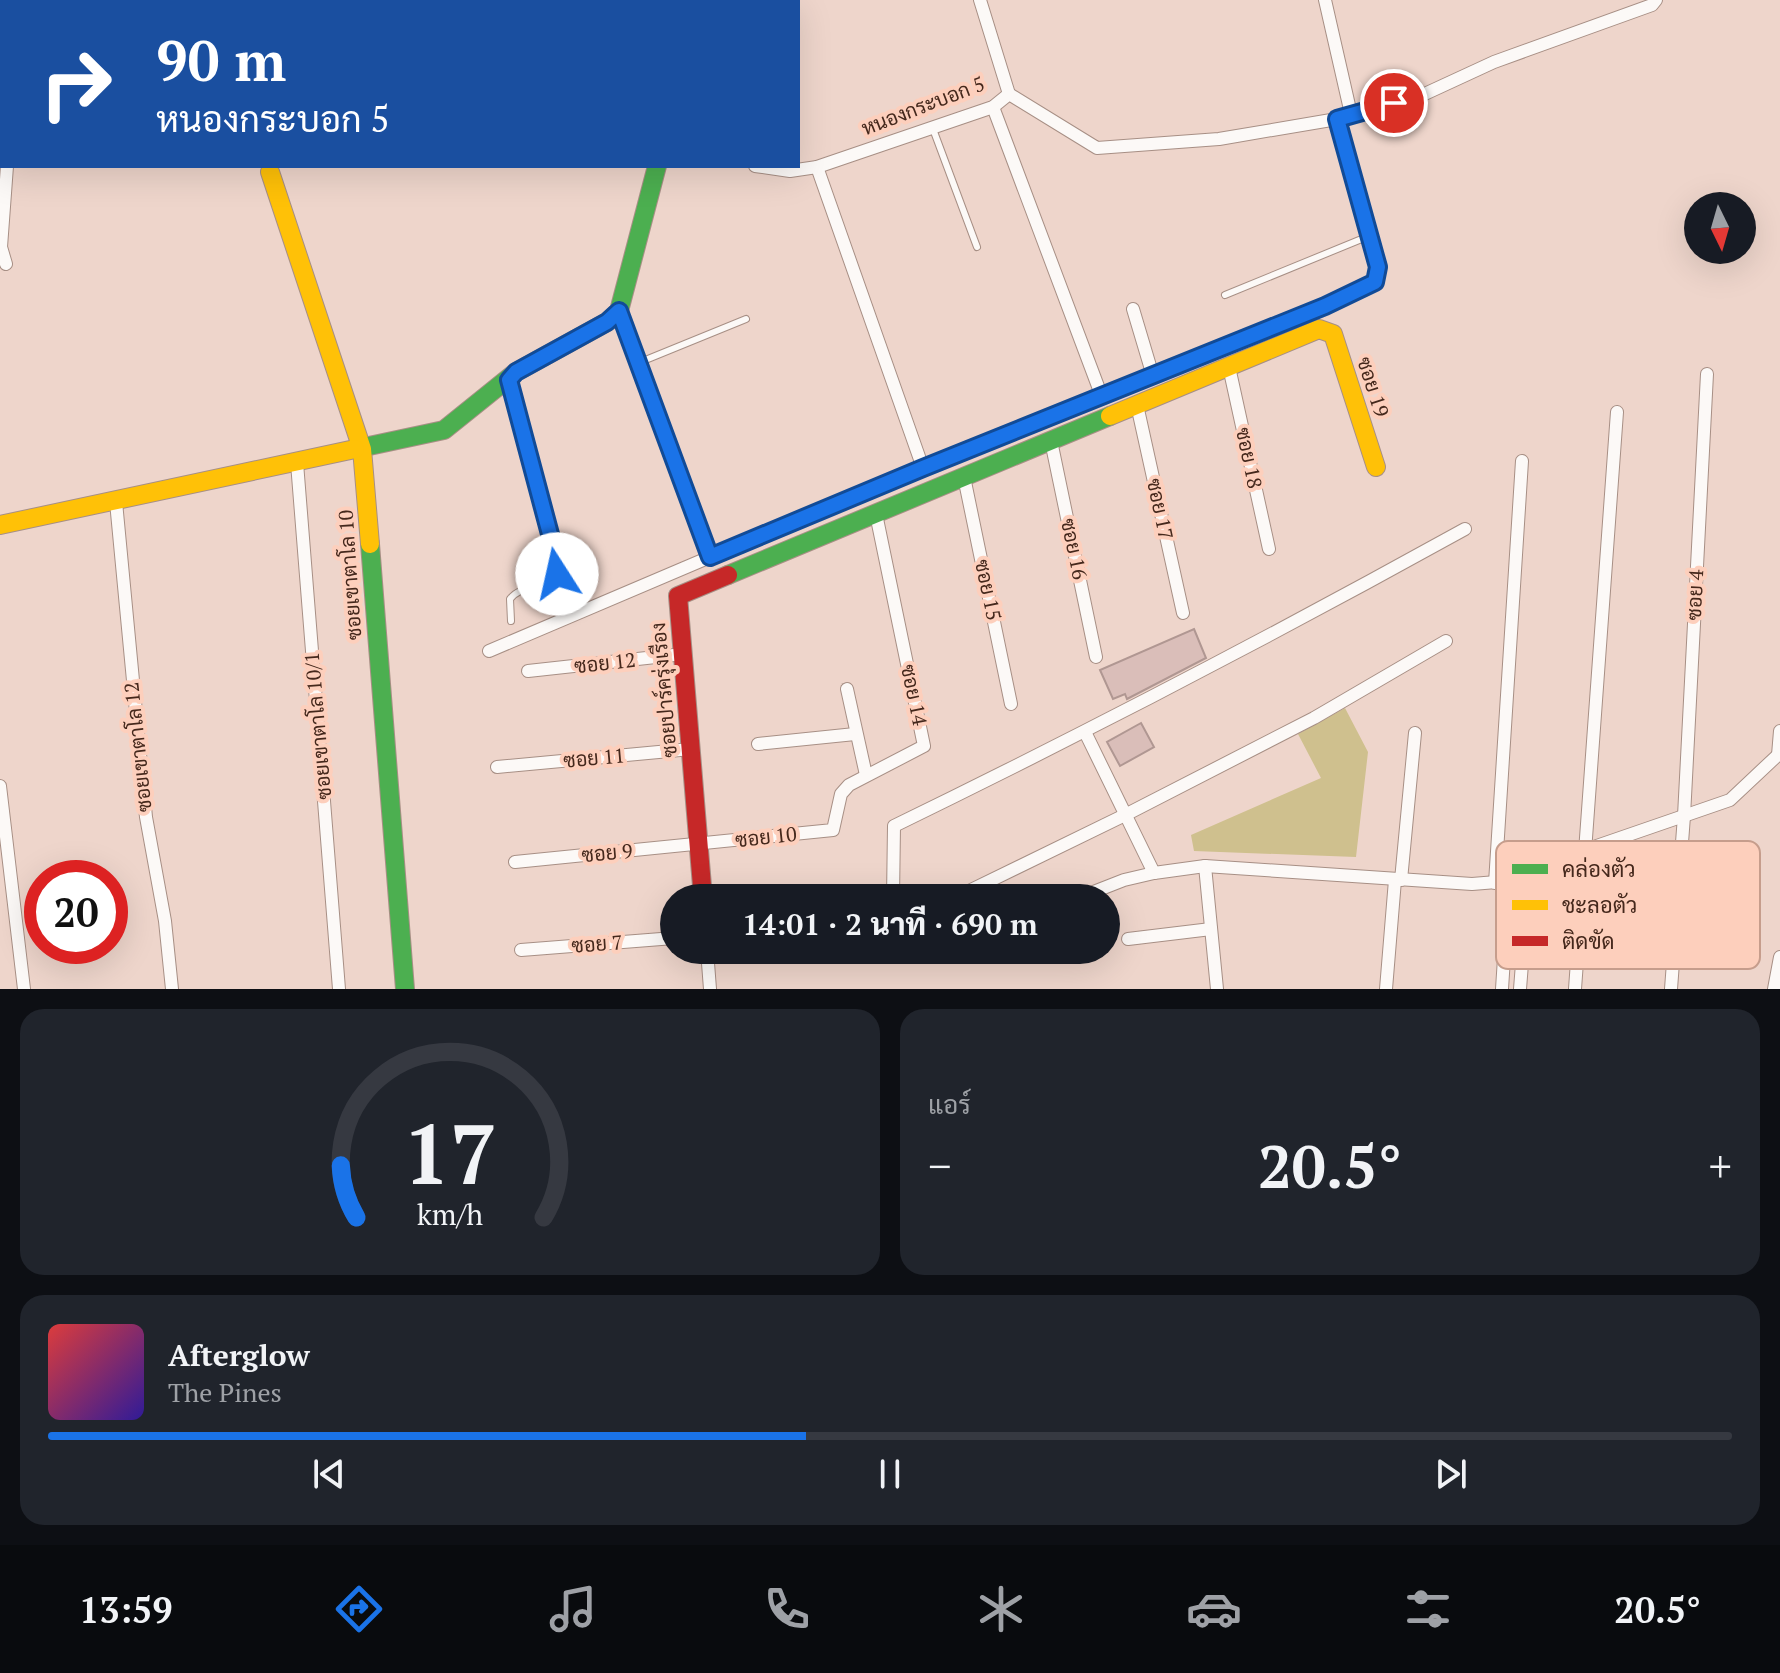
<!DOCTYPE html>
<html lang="th">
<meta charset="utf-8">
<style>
body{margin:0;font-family:"PT Serif",Sarabun,serif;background:#20242c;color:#f1f3f6;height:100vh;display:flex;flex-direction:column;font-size:30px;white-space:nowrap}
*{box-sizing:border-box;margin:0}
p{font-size:26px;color:#9ea1a6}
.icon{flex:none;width:44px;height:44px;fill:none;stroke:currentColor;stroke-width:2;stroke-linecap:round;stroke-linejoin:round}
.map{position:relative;height:989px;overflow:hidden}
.panel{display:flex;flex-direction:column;gap:20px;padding:20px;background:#0d0f14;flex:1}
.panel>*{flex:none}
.guide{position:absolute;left:0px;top:0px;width:800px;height:168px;box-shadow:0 8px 32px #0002;background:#1a4fa0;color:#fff;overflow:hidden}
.needle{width:52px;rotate:175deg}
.tools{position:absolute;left:1684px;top:192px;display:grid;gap:16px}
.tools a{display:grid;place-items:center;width:72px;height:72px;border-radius:50%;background:#171b24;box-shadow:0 8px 32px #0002;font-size:40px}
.speed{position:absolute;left:24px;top:860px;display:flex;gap:16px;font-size:40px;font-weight:700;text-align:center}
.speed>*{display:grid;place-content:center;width:104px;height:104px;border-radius:50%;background:#171b24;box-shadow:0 8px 32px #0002;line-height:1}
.speed .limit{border:12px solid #d22;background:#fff;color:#111}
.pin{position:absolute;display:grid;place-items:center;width:68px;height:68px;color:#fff;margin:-34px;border:4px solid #fff;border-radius:50%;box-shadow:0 2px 8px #0007}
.me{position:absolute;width:88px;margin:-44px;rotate:350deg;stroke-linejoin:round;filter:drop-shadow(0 0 6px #0008)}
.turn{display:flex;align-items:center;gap:28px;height:168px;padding:0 24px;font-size:36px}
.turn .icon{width:104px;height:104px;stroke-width:2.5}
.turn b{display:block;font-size:56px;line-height:68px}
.big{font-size:60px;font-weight:800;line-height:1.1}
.panel .tile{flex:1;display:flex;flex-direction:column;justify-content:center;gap:12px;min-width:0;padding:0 28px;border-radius:24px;background:#20242c}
.panel .dial{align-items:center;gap:0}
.dial svg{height:208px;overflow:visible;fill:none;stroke:#363941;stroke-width:7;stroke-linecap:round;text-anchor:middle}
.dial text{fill:#f1f3f6;stroke:none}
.song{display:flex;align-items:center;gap:24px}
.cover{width:96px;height:96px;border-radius:12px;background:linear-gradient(135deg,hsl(0 70% 55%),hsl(250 70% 35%))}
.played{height:8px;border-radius:4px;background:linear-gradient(90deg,#1a73e8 45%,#363941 45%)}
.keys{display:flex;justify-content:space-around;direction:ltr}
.heat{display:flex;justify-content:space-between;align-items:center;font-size:44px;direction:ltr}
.panel .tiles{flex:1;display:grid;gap:20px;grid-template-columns:1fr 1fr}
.tile:last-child{grid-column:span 2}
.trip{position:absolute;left:660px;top:884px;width:460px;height:80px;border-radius:40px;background:#171b24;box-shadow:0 8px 32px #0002;font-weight:800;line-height:80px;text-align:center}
.tab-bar{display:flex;height:128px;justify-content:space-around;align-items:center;background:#090b0e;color:#9ea1a6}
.tab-bar .icon{width:56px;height:56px}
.tab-bar .on{color:#1a73e8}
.tab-bar b{font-size:36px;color:#f1f3f6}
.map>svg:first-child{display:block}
.green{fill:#cfc08e}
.building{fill:#dabeb9;stroke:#b09792;stroke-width:2}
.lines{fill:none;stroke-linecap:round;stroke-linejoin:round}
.lane-casing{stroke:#a78f85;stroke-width:8}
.street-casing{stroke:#a78f85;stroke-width:14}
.fast-casing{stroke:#a78f85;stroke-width:20}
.slow-casing{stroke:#a78f85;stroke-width:20}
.jam-casing{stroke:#a78f85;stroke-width:20}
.lane{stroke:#fcf9f7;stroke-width:6}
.street{stroke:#fcf9f7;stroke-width:12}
.fast{stroke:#4caf50;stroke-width:18}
.slow{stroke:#ffc107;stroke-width:18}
.jam{stroke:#c62828;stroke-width:18}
.route-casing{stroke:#114b97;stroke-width:20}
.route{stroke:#1a73e8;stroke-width:14}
.labels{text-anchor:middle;stroke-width:8;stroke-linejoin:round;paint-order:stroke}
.street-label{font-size:20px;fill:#45281c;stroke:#fdcfbc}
.key{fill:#fdcfbc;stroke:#c69d8c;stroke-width:2}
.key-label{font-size:22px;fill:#45281c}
</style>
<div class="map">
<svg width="1780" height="989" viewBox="0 0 1780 989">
<rect width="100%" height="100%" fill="#eed5cb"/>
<path class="green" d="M 1345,708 L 1368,752 L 1356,857 L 1194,851 L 1191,835 L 1321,778 L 1298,734 Z"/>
<g class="building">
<path d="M 1194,629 L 1206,658 L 1127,699 L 1125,694 L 1113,699 L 1100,670 Z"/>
<path d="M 1141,723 L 1154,747 L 1120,766 L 1107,742 Z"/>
</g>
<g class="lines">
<defs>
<g id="lane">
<path d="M 933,129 L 977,247"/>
<path d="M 1225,295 L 1369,236"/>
<path d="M 638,363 L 746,319"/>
<path d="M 509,380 L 559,568 C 552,588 522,583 510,599 L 511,621"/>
</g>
<g id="street">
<path d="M 474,0 L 475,2"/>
<path d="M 980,0 L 1009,94"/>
<path d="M 1325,0 L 1351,114"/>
<path d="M 19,2 L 19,0"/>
<path d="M 1009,94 L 1097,148 L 1219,139 L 1337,119 L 1416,98 L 1494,62 L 1652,5 L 1656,0"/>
<path d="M 993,107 L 1102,397 L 1153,376"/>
<path d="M 755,166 L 790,171 L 817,167 L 993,107 L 1009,94"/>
<path d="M 817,167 L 923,468"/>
<path d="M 6,264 L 1,247 L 7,166"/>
<path d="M 1133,309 L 1153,376 L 1325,306 L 1375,282 L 1378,267 L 1337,119"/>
<path d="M 1229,367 L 1269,549"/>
<path d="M 1137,405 L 1183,613"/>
<path d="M 1051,441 L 1096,657"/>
<path d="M 297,463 L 339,989"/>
<path d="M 964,477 L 1011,704"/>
<path d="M 116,502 L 146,817 L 165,921 L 172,989"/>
<path d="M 710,557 L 923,468 L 1102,397"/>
<path d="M 489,651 L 710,557 L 619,311"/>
<path d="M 528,671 L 683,654"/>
<path d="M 847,689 L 866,775"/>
<path d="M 1085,732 L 1154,873"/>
<path d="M 758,744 L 855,734"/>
<path d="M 1778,755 L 1780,731"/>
<path d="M 497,767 L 691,749"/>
<path d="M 0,786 L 24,989"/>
<path d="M 515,862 L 833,830 L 841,794 L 849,785 L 924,746 L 876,514"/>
<path d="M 1205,866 L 1217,989"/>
<path d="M 1401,880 L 1415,733"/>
<path d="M 1495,883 L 1522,461"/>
<path d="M 893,898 L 894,826 C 1087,732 1277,633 1465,529"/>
<path d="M 961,898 L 967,892 L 1127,814 L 1314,718 L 1446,641"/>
<path d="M 1078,898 L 1124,880 L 1154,873 L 1205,866 L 1472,884 L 1509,881 L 1529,875 L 1541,867 L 1585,850 L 1730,800 L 1780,753"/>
<path d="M 1128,939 L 1211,929"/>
<path d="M 521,950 L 674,938"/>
<path d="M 707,950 L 710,989"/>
<path d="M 1386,989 L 1395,880"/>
<path d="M 1502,989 L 1509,881"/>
<path d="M 1520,989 L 1529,875"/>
<path d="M 1575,989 L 1617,412"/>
<path d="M 1671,989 L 1684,816 L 1707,374"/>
<path d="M 1774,989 L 1780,957"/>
</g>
<g id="fast">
<path d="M 355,449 L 444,430 L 516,372 L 607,322 L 619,311 L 657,166"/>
<path d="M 370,544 L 405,989"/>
<path d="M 728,575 L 1110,416"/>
</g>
<g id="slow">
<path d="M 270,172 L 362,449 L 370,544"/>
<path d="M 1110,416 L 1319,329 L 1333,334 L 1376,467"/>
<path d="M 0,525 L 355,449"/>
</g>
<path id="jam" d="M 703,898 L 678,596 L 728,575"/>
</defs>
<use href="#lane" class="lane-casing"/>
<use href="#street" class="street-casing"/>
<use href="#fast" class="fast-casing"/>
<use href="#slow" class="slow-casing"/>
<use href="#jam" class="jam-casing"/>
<use href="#lane" class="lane"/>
<use href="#street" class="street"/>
<use href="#fast" class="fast"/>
<use href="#slow" class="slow"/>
<use href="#jam" class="jam"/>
</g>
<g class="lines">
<defs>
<path id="route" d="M 557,574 L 559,568 L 509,380 L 516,372 L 607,322 L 619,311 L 710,557 L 923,468 L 1325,306 L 1375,282 L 1378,267 L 1337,119 L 1394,103"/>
</defs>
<use href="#route" class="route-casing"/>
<use href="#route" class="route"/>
</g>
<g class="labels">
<g class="street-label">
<text transform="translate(923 106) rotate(-21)" y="7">หนองกระบอก 5</text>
<text transform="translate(1373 387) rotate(72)" y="7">ซอย 19</text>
<text transform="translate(1249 458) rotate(78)" y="7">ซอย 18</text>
<text transform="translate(1160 509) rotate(78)" y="7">ซอย 17</text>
<text transform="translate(1074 549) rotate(78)" y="7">ซอย 16</text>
<text transform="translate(350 575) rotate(-94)" y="7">ซอยเขาตาโล 10</text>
<text transform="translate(988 590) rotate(78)" y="7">ซอย 15</text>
<text transform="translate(1695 595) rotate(-87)" y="7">ซอย 4</text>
<text transform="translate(605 663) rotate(-6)" y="7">ซอย 12</text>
<text transform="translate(664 690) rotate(-95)" y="7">ซอยปาร์ครุ่งเรือง</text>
<text transform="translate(914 695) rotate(78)" y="7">ซอย 14</text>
<text transform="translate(318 726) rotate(-95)" y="7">ซอยเขาตาโล 10/1</text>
<text transform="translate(138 747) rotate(-96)" y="7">ซอยเขาตาโล 12</text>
<text transform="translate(594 758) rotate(-5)" y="7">ซอย 11</text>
<text transform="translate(766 837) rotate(-6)" y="7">ซอย 10</text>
<text transform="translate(607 853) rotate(-5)" y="7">ซอย 9</text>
<text transform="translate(597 944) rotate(-4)" y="7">ซอย 7</text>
</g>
</g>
<rect x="1496" y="841" width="264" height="128" rx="12" class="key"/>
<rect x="1512" y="864" width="36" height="10" fill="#4caf50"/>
<rect x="1512" y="900" width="36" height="10" fill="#ffc107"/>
<rect x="1512" y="936" width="36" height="10" fill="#c62828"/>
<g class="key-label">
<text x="1562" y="877">คล่องตัว</text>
<text x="1562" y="913">ชะลอตัว</text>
<text x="1562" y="949">ติดขัด</text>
</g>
</svg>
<div class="tools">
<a><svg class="needle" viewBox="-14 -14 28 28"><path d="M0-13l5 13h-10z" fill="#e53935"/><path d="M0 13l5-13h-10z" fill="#9ea1a6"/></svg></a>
</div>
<div class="speed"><div class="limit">20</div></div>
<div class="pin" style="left:1394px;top:103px;background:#d93025"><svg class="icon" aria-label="arrive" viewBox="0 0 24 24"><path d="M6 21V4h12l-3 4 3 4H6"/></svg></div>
<svg class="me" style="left:557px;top:574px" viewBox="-20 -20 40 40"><circle r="19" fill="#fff"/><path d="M0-13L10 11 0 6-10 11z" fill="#1a73e8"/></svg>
<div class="trip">14:01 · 2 นาที · 690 m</div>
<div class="guide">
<div class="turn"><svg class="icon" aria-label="right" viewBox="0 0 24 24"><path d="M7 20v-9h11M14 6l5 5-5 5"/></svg><div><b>90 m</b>หนองกระบอก 5</div></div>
</div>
</div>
<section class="panel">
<div class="tiles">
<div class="tile dial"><svg viewBox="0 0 100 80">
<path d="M14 69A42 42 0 1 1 86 69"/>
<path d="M14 69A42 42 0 0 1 8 49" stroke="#1a73e8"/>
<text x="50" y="56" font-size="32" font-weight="700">17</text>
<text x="50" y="72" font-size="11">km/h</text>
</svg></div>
<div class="tile"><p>แอร์</p>
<div class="heat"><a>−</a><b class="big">20.5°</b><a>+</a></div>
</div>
<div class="tile">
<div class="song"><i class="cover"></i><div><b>Afterglow</b><p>The Pines</p></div></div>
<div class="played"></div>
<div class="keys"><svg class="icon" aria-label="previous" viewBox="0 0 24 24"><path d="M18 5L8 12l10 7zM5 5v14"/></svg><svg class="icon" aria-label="pause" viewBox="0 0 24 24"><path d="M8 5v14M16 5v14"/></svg><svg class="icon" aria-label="next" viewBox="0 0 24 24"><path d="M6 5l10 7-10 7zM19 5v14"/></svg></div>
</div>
</div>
</section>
<nav class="tab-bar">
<b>13:59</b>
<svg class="icon on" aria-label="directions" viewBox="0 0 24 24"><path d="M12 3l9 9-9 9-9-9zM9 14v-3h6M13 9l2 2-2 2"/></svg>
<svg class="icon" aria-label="music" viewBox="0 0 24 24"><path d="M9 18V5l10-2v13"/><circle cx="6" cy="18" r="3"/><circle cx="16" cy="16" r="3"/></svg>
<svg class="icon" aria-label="phone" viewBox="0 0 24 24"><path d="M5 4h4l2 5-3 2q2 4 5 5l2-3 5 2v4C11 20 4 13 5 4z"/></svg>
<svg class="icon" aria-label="climate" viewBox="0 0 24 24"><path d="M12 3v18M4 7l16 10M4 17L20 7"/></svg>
<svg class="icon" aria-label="car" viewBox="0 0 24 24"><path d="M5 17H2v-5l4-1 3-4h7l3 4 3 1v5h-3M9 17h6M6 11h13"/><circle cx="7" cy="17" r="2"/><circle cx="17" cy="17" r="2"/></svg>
<svg class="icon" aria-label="filters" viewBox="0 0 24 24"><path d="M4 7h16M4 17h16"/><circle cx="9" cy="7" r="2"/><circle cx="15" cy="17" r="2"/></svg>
<b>20.5°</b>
</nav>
